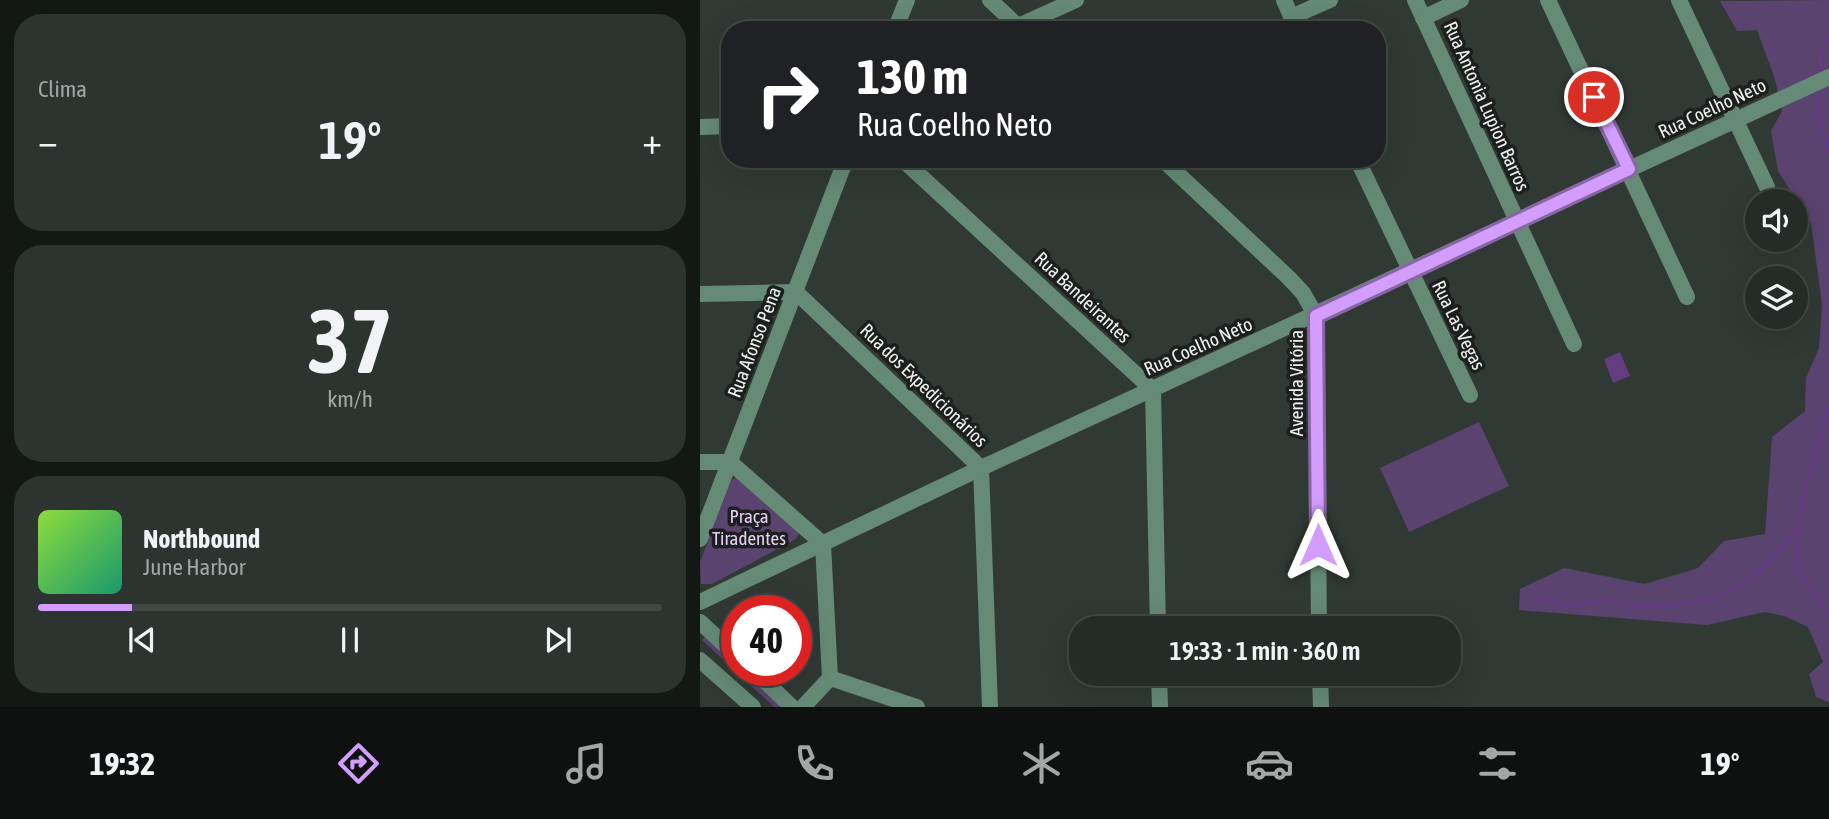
<!DOCTYPE html>
<html lang="pt">
<meta charset="utf-8">
<style>
body{margin:0;font-family:"Asap Condensed",sans-serif;background:#2d332f;color:#f1f3f6;height:100vh;display:flex;flex-direction:column;font-size:26px;white-space:nowrap}
*{box-sizing:border-box;margin:0}
p{font-size:23px;color:#a3a7a7}
.icon{flex:none;width:38px;height:38px;fill:none;stroke:currentColor;stroke-width:2;stroke-linecap:round;stroke-linejoin:round}
.map{position:relative;flex:1;overflow:hidden}
.drawer{display:flex;flex-direction:column;gap:14px;padding:14px;background:#141815;width:700px}
.drawer>*{flex:none}
.guide{position:absolute;left:21px;top:21px;width:665px;height:147px;border-radius:28px;box-shadow:0 7px 28px #0002,0 0 0 2px #424744;background:#202124;color:#fff;overflow:hidden}
.tools{position:absolute;left:1045px;top:189px;display:grid;gap:14px}
.tools a{display:grid;place-items:center;width:63px;height:63px;border-radius:50%;background:#252b27;box-shadow:0 7px 28px #0002,0 0 0 2px #424744;font-size:35px}
.speed{position:absolute;left:21px;top:595px;display:flex;gap:14px;font-size:35px;font-weight:700;text-align:center}
.speed>*{display:grid;place-content:center;width:91px;height:91px;border-radius:50%;background:#252b27;box-shadow:0 7px 28px #0002,0 0 0 2px #424744;line-height:1}
.speed .limit{border:10px solid #d22;background:#fff;color:#111}
.pin{position:absolute;display:grid;place-items:center;width:60px;height:60px;color:#fff;margin:-30px;border:4px solid #fff;border-radius:50%;box-shadow:0 2px 7px #0007}
.me{position:absolute;width:77px;margin:-38px;rotate:0deg;stroke-linejoin:round;filter:drop-shadow(0 0 5px #0008)}
.turn{display:flex;align-items:center;gap:24px;height:147px;padding:0 21px;font-size:32px}
.turn .icon{width:91px;height:91px;stroke-width:2.5}
.turn b{display:block;font-size:49px;line-height:60px}
.big{font-size:52px;font-weight:600;line-height:1.1}
.drawer .tile{flex:1;display:flex;flex-direction:column;justify-content:center;gap:10px;min-width:0;padding:0 24px;border-radius:28px;background:#2d332f}
.drawer .dial{align-items:center;gap:0}
.dial b{font-size:91px;line-height:1}
.song{display:flex;align-items:center;gap:21px}
.cover{width:84px;height:84px;border-radius:10px;background:linear-gradient(135deg,hsl(90 70% 55%),hsl(160 70% 35%))}
.played{height:7px;border-radius:4px;background:linear-gradient(90deg,#d29dfd 15%,#424744 15%)}
.keys{display:flex;justify-content:space-around;direction:ltr}
.heat{display:flex;justify-content:space-between;align-items:center;font-size:38px;direction:ltr}
.trip{position:absolute;left:369px;top:616px;width:392px;height:70px;border-radius:28px;background:#252b27;box-shadow:0 7px 28px #0002,0 0 0 2px #424744;font-weight:600;line-height:70px;text-align:center}
.dock{display:flex;height:112px;justify-content:space-around;align-items:center;background:#0f1110;color:#a3a7a7}
.dock .icon{width:49px;height:49px}
.dock .on{color:#d29dfd}
.dock b{font-size:32px;color:#f1f3f6}
main{display:flex;flex:1;min-height:0}
.map>svg:first-child{display:block}
.green{fill:#5a436e}
.water{fill:#633d7f}
.lines{fill:none;stroke-linecap:round;stroke-linejoin:round}
.stream{stroke:#633d7f;stroke-width:3.5}
.minor{stroke:#658a76;stroke-width:16}
.route-casing{stroke:#8866a4;stroke-width:18}
.route{stroke:#d29dfd;stroke-width:12}
.labels{text-anchor:middle;stroke-width:7;stroke-linejoin:round;paint-order:stroke}
.street-label{font-size:19px;fill:#eef3f0;stroke:#1c1f1d}
.park-label{font-size:19px;fill:#e4d0f6;stroke:#1c1f1d}
</style>
<main>
<section class="drawer">
<div class="tile"><p>Clima</p>
<div class="heat"><a>−</a><b class="big">19°</b><a>+</a></div>
</div>
<div class="tile dial"><b>37</b><p>km/h</p></div>
<div class="tile">
<div class="song"><i class="cover"></i><div><b>Northbound</b><p>June Harbor</p></div></div>
<div class="played"></div>
<div class="keys"><svg class="icon" aria-label="previous" viewBox="0 0 24 24"><path d="M18 5L8 12l10 7zM5 5v14"/></svg><svg class="icon" aria-label="pause" viewBox="0 0 24 24"><path d="M8 5v14M16 5v14"/></svg><svg class="icon" aria-label="next" viewBox="0 0 24 24"><path d="M6 5l10 7-10 7zM19 5v14"/></svg></div>
</div>
</section>
<div class="map">
<svg width="1129" height="707" viewBox="0 0 1129 707">
<rect width="100%" height="100%" fill="#313934"/>
<g class="green">
<path d="M 1129,0 L 1129,702 L 1116,697 L 1109,674 L 1123,662 L 1108,627 L 1084,616 L 1065,612 L 1007,625 L 819,610 L 820,589 L 864,568 L 945,584 L 998,568 L 1024,541 L 1065,534 L 1072,437 L 1105,411 L 1106,378 L 1119,348 L 1122,304 L 1111,223 L 1078,171 L 1071,131 L 1082,111 L 1075,79 L 1057,30 L 1037,31 L 1020,1 Z"/>
<path d="M 779,422 L 809,486 L 709,532 L 680,468 Z"/>
<path d="M 35,478 L 40,478 L 99,533 L 96,539 L 12,584 L 1,584 L 0,562 L 31,481 Z"/>
<path d="M 8,634 L 37,662 L 37,670 L 46,670 L 85,707 L 74,707 L 2,640 Z"/>
</g>
<path class="water" d="M 920,352 L 930,376 L 913,383 L 904,359 Z"/>
<g class="lines">
<g class="stream">
<path d="M 1120,75 L 1121,50 L 1129,33"/>
<path d="M 1119,86 L 1118,114 L 1129,153"/>
<path d="M 1129,407 L 1102,502 L 1096,568 L 1129,613"/>
<path d="M 837,598 L 869,606 L 905,600 L 942,607 L 992,603 L 1025,595 L 1062,570 L 1100,526"/>
</g>
<g class="minor">
<path d="M 290,0 L 322,30"/>
<path d="M 584,0 L 597,30"/>
<path d="M 715,0 L 874,344"/>
<path d="M 848,0 L 987,297"/>
<path d="M 979,0 L 1067,187"/>
<path d="M 591,17 L 630,0"/>
<path d="M 723,18 L 761,0"/>
<path d="M 318,26 L 376,0"/>
<path d="M 195,30 L 207,0"/>
<path d="M 0,127 L 30,126"/>
<path d="M 202,159 L 453,390 L 458,628"/>
<path d="M 462,159 L 589,278 L 603,293 L 616,316 L 619,628"/>
<path d="M 657,159 L 770,395"/>
<path d="M 0,294 L 96,292 L 281,468 L 290,707"/>
<path d="M 0,462 L 30,462 L 123,544 L 130,678 L 103,707"/>
<path d="M 0,539 L 146,159"/>
<path d="M 0,602 L 281,468 L 1129,77"/>
<path d="M 0,622 L 37,656"/>
<path d="M 0,660 L 53,707"/>
<path d="M 53,670 L 92,707"/>
<path d="M 459,674 L 460,707"/>
<path d="M 620,674 L 621,707"/>
<path d="M 130,678 L 217,707"/>
</g>
</g>
<g class="lines">
<defs>
<path id="route" d="M 618,545 L 616,316 L 929,169 L 894,97"/>
</defs>
<use href="#route" class="route-casing"/>
<use href="#route" class="route"/>
</g>
<g class="labels">
<g class="street-label">
<text transform="translate(787 106) rotate(66)" y="7">Rua Antonia Lupion Barros</text>
<text transform="translate(1012 108) rotate(-25)" y="7">Rua Coelho Neto</text>
<text transform="translate(383 297) rotate(43)" y="7">Rua Bandeirantes</text>
<text transform="translate(759 325) rotate(64)" y="7">Rua Las Vegas</text>
<text transform="translate(54 342) rotate(-69)" y="7">Rua Afonso Pena</text>
<text transform="translate(498 346) rotate(-24)" y="7">Rua Coelho Neto</text>
<text transform="translate(596 383) rotate(-90)" y="7">Avenida Vitória</text>
<text transform="translate(224 385) rotate(44)" y="7">Rua dos Expedicionários</text>
</g>
<g class="park-label">
<text x="49" y="523">Praça<tspan x="49" dy="22">Tiradentes</tspan></text>
</g>
</g>
</svg>
<div class="tools">
<a><svg class="icon" aria-label="sound" viewBox="0 0 24 24"><path d="M4 9h4l5-4v14l-5-4H4zM17 9q2 3 0 6"/></svg></a>
<a><svg class="icon" aria-label="layers" viewBox="0 0 24 24"><path d="M12 4l9 5-9 5-9-5zM3 14l9 5 9-5"/></svg></a>
</div>
<div class="speed"><div class="limit">40</div></div>
<div class="pin" style="left:894px;top:97px;background:#d93025"><svg class="icon" aria-label="arrive" viewBox="0 0 24 24"><path d="M6 21V4h12l-3 4 3 4H6"/></svg></div>
<svg class="me" style="left:618px;top:545px" viewBox="-20 -20 40 40"><path d="M0-17L14 15 0 8-14 15z" fill="#d29dfd" stroke="#fff" stroke-width="4"/></svg>
<div class="trip">19:33 · 1 min · 360 m</div>
<div class="guide">
<div class="turn"><svg class="icon" aria-label="right" viewBox="0 0 24 24"><path d="M7 20v-9h11M14 6l5 5-5 5"/></svg><div><b>130 m</b>Rua Coelho Neto</div></div>
</div>
</div>
</main>
<nav class="dock">
<b>19:32</b>
<svg class="icon on" aria-label="directions" viewBox="0 0 24 24"><path d="M12 3l9 9-9 9-9-9zM9 14v-3h6M13 9l2 2-2 2"/></svg>
<svg class="icon" aria-label="music" viewBox="0 0 24 24"><path d="M9 18V5l10-2v13"/><circle cx="6" cy="18" r="3"/><circle cx="16" cy="16" r="3"/></svg>
<svg class="icon" aria-label="phone" viewBox="0 0 24 24"><path d="M5 4h4l2 5-3 2q2 4 5 5l2-3 5 2v4C11 20 4 13 5 4z"/></svg>
<svg class="icon" aria-label="climate" viewBox="0 0 24 24"><path d="M12 3v18M4 7l16 10M4 17L20 7"/></svg>
<svg class="icon" aria-label="car" viewBox="0 0 24 24"><path d="M5 17H2v-5l4-1 3-4h7l3 4 3 1v5h-3M9 17h6M6 11h13"/><circle cx="7" cy="17" r="2"/><circle cx="17" cy="17" r="2"/></svg>
<svg class="icon" aria-label="filters" viewBox="0 0 24 24"><path d="M4 7h16M4 17h16"/><circle cx="9" cy="7" r="2"/><circle cx="15" cy="17" r="2"/></svg>
<b>19°</b>
</nav>
